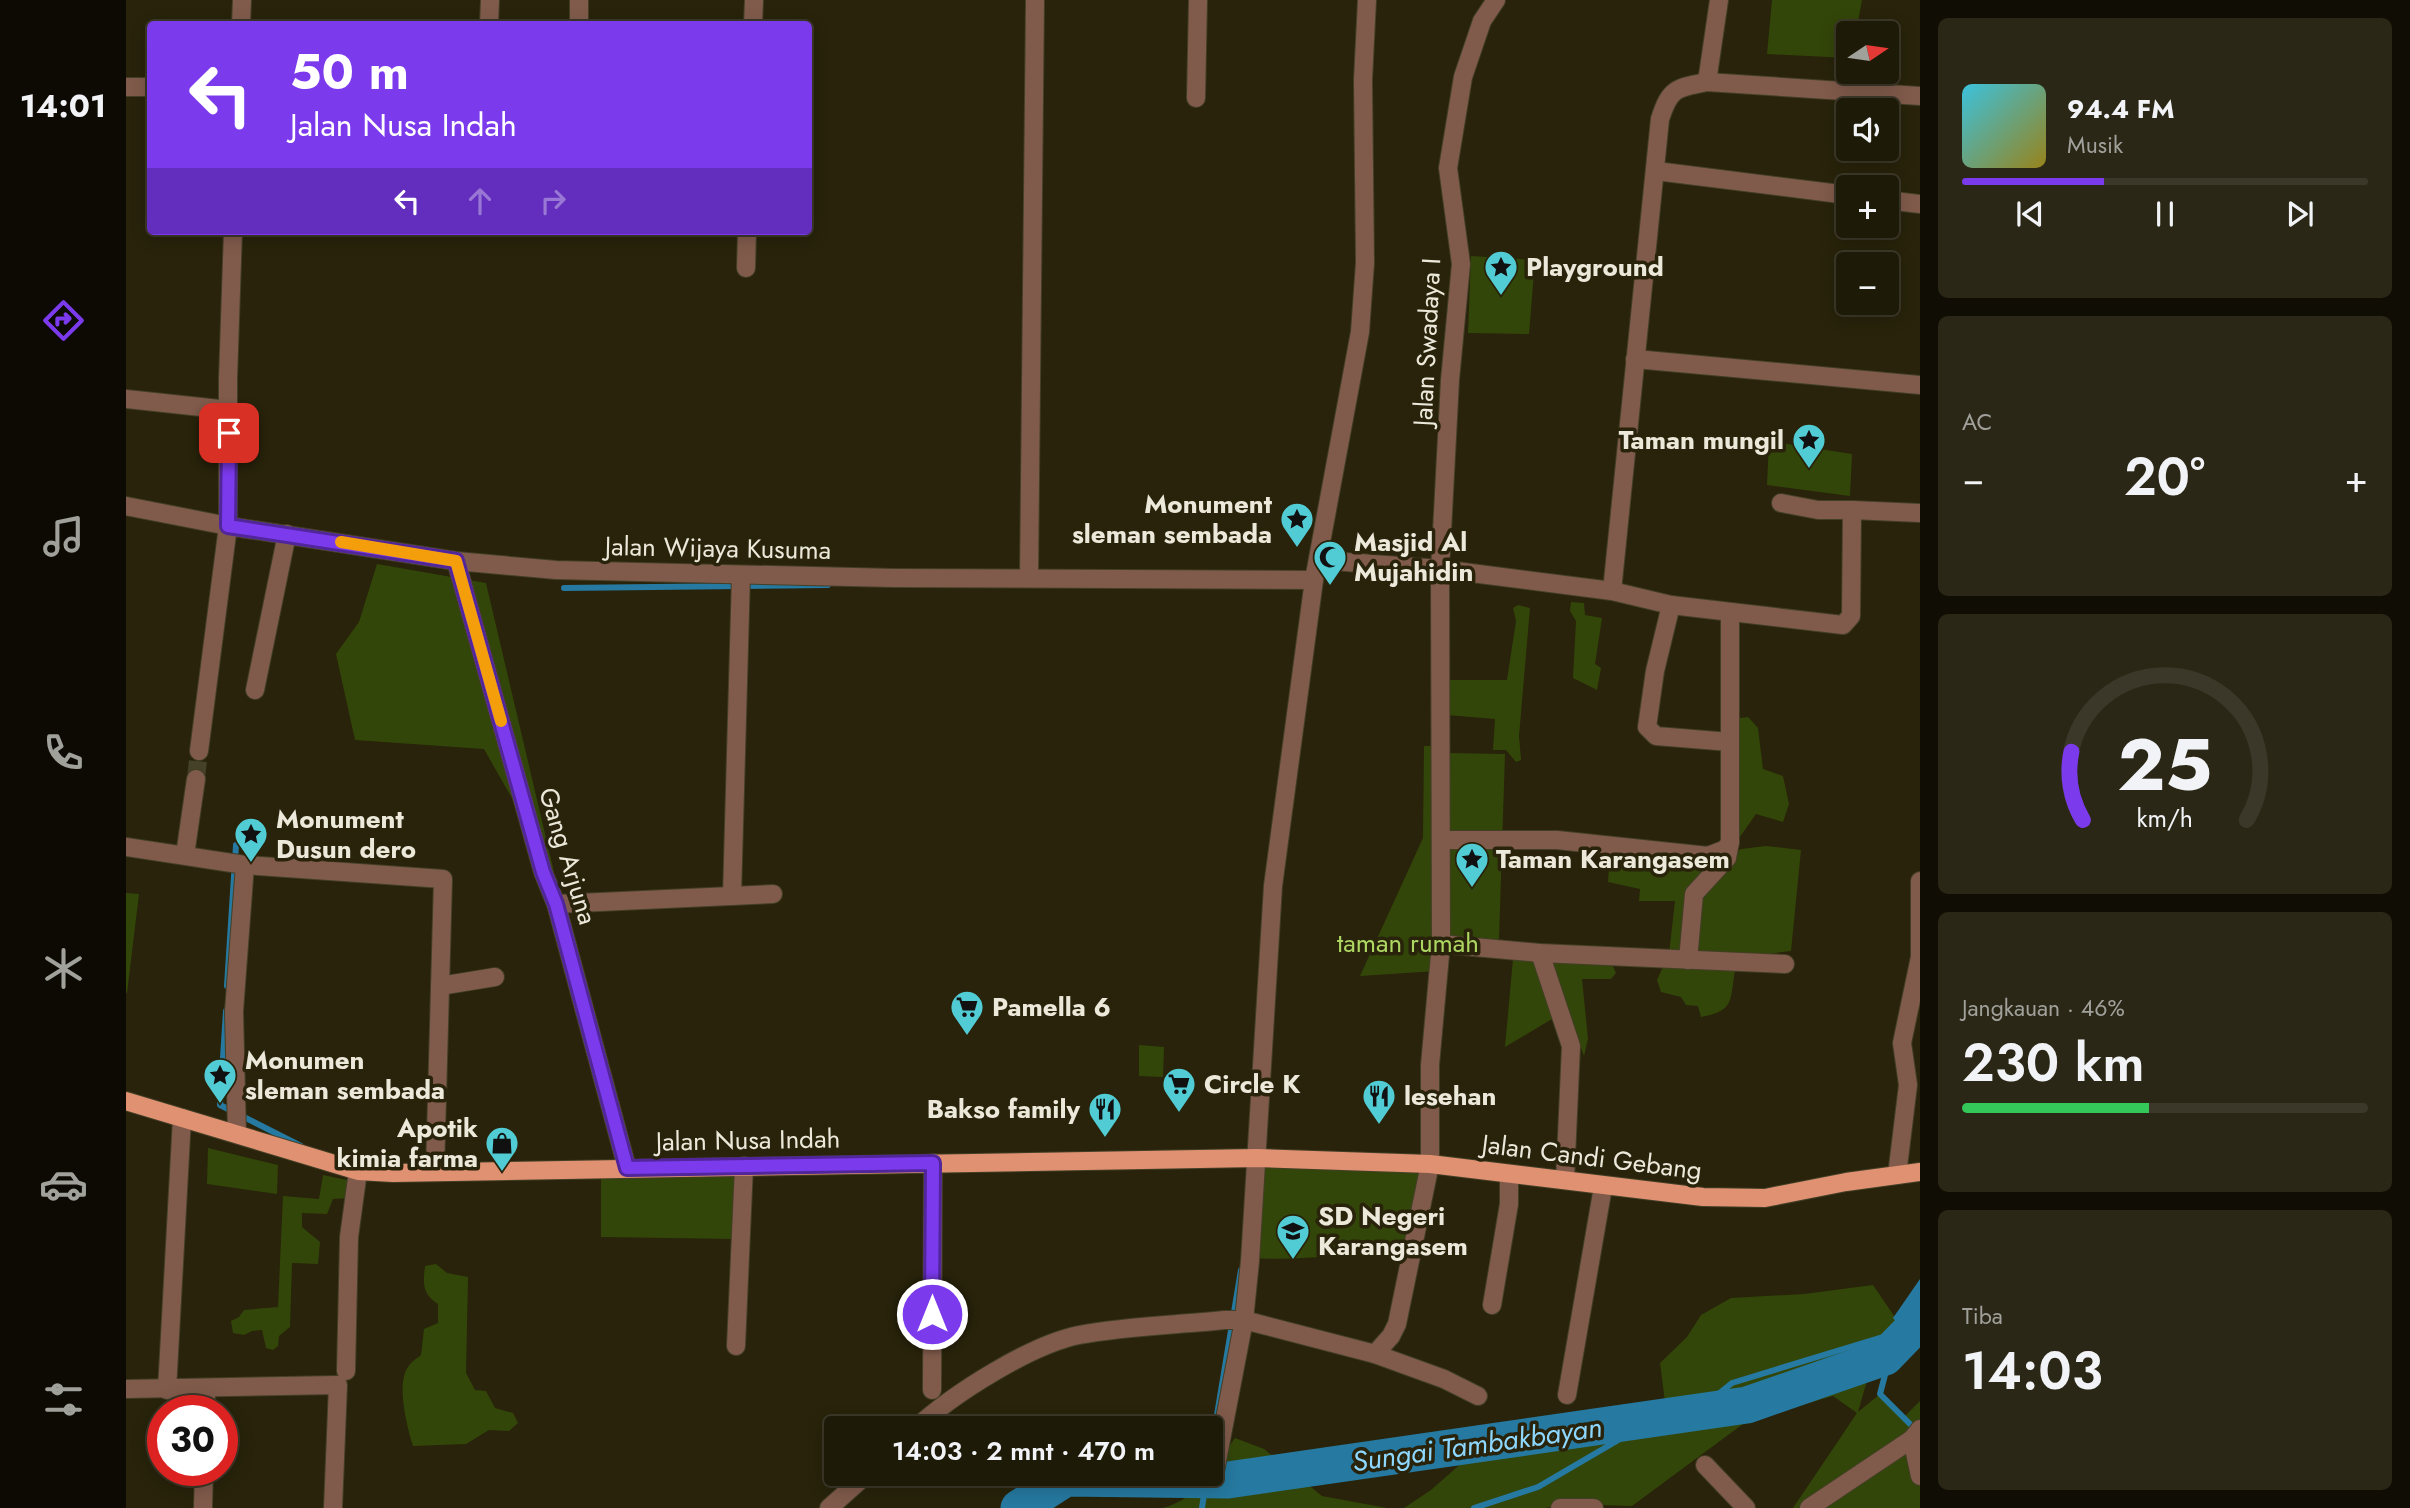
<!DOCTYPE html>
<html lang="id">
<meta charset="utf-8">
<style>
body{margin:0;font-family:Jost,sans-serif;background:#2b2716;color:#f1f3f6;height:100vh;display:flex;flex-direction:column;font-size:26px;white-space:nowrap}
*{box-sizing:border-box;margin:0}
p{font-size:23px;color:#a1a19c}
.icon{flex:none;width:38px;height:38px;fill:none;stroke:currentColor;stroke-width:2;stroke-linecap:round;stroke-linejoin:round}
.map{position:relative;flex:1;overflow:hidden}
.details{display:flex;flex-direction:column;gap:18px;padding:18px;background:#100e04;width:490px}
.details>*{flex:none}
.banner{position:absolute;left:21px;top:21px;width:665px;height:214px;border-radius:7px;box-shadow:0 4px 18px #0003,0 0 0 2px #3c3829;background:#7c3aed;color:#fff;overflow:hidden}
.needle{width:46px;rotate:77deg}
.fabs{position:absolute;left:1710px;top:21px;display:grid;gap:14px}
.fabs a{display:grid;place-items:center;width:63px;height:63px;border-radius:7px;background:#1e1a08;box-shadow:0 4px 18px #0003,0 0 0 2px #3c3829;font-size:35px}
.speed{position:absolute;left:21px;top:1395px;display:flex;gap:14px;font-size:35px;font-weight:700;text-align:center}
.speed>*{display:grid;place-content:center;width:91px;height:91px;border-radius:50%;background:#1e1a08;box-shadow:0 4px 18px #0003,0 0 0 2px #3c3829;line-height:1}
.speed .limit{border:10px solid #d22;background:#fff;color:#111}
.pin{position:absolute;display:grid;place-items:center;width:60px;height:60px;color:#fff;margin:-30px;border-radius:14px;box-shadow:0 4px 10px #0006}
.me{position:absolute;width:77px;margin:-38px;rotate:0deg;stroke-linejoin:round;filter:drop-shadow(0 0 5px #0008)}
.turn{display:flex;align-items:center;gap:24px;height:147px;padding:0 28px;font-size:32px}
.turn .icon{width:91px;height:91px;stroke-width:2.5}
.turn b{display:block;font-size:49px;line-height:60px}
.lanes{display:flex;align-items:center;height:66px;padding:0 28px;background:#0003;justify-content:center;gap:35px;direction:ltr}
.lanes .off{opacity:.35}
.big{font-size:52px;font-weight:600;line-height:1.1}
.details .tile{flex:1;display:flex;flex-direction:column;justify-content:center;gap:10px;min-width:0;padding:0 24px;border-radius:10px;background:#2b2716}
.details .dial{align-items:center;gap:0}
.dial svg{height:182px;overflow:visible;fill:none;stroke:#3c3829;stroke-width:7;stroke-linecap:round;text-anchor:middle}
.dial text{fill:#f1f3f6;stroke:none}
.song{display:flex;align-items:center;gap:21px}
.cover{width:84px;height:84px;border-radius:10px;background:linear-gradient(135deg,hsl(190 70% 55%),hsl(50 70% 35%))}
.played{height:7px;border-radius:4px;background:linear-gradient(90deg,#7c3aed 35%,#3c3829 35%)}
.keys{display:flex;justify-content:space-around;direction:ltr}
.heat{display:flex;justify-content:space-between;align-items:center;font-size:38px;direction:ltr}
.charge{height:10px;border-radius:5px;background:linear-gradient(90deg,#34c759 46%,#3c3829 0)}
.trip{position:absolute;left:698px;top:1416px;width:399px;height:70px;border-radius:7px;background:#1e1a08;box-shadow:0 4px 18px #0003,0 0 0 2px #3c3829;font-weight:600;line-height:70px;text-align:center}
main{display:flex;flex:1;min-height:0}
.tab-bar{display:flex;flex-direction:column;width:126px;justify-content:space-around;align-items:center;background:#0c0a03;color:#a1a19c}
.tab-bar .icon{width:49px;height:49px}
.tab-bar .current{color:#7c3aed}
.tab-bar b{font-size:32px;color:#f1f3f6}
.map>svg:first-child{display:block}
.green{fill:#334609}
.water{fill:#2679a0}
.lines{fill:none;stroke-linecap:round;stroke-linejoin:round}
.stream{stroke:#2679a0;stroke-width:6}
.river{stroke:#2679a0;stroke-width:37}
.minor-tunnel{stroke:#454129;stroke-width:18;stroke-dasharray:18 9;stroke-linecap:butt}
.minor-casing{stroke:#433f27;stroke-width:20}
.major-casing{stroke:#433f27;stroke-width:20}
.minor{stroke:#805b4b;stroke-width:18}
.major{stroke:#df9171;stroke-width:18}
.route-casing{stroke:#51269a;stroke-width:18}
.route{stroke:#7c3aed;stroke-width:12}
.slow{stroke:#f59e0b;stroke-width:12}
.labels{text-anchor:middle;stroke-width:7;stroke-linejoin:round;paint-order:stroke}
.poi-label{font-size:26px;font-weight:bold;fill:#ece9db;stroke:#28230a;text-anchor:start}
.street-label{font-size:26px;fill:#ece9db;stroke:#28230a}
.park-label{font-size:26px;fill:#add762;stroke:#28230a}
.water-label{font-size:28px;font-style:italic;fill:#8ed7ff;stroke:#28230a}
</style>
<main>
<nav class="tab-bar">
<b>14:01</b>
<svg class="icon current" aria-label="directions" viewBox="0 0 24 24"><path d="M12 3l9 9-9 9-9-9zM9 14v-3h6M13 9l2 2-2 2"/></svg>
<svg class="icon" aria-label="music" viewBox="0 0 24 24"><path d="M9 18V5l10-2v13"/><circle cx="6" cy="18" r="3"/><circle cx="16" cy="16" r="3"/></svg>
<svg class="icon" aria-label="phone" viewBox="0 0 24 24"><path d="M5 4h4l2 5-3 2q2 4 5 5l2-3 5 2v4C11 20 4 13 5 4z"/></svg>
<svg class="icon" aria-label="climate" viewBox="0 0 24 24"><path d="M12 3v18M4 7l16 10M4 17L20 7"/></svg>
<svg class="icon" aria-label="car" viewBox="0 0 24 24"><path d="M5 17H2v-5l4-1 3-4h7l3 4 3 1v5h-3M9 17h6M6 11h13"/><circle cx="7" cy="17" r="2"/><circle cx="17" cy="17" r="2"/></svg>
<svg class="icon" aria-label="filters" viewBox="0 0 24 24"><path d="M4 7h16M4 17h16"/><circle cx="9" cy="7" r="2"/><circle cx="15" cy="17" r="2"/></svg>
</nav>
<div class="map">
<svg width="1794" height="1508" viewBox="0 0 1794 1508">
<rect width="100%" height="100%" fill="#28230a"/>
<g class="green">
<path d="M 1646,0 L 1736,0 L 1730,33 L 1722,33 L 1722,58 L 1641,54 Z"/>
<path d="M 1345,256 L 1409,260 L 1403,334 L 1342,333 Z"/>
<path d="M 1643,441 L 1726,454 L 1724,496 L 1641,485 Z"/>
<path d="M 251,564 L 360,583 L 428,872 L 358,749 L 229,740 L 210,654 L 233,622 Z"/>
<path d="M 1445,602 L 1458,603 L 1459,615 L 1476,618 L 1469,664 L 1475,668 L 1471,690 L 1447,678 L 1450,621 L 1444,611 Z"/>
<path d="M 1392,605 L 1404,608 L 1393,736 L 1395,760 L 1390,762 L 1380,750 L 1367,750 L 1369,719 L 1321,715 L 1321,680 L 1381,680 L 1390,621 L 1387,608 Z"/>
<path d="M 1622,717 L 1632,728 L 1637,769 L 1657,776 L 1663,804 L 1657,822 L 1630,814 L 1606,848 L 1607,719 Z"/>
<path d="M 1298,746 L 1315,746 L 1313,836 L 1305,837 L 1315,838 L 1311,971 L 1234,976 L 1297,838 Z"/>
<path d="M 1322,753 L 1379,754 L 1373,939 L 1317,939 Z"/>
<path d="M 1640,846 L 1675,850 L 1665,951 C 1644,953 1626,956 1609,970 C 1604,1000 1609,1011 1575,1017 L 1572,1006 L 1560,1005 L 1555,997 L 1535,992 L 1531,980 L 1543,954 L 1549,901 L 1513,901 L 1514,889 L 1482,882 L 1484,853 L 1606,855 L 1615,849 Z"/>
<path d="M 0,893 L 13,894 L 1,993 L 0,993 Z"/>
<path d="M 1481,953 L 1490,973 L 1485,979 L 1456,979 L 1462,1039 L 1458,1056 L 1441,1010 L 1379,1047 L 1387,959 L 1409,962 Z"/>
<path d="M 1013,1045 L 1038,1047 L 1037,1077 L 1013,1076 Z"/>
<path d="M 82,1148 L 152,1165 L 151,1194 L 81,1184 Z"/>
<path d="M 1132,1154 L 1300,1170 L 1286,1256 C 1233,1250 1181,1262 1127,1258 Z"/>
<path d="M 197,1175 L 231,1182 L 224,1198 L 207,1199 L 201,1214 L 176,1213 L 176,1227 L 194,1242 L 192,1264 L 166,1263 L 164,1327 L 153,1336 L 152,1346 L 147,1350 L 140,1348 L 136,1330 L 126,1331 L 118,1335 L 107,1333 L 105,1321 L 113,1317 L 118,1310 L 152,1307 L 157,1196 L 193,1199 Z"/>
<path d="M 475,1177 L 611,1177 L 610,1239 L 475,1237 Z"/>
<path d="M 310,1264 L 321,1273 L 342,1277 L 340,1373 L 349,1390 L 360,1391 L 369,1408 L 387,1413 L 392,1423 L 383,1431 L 363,1430 L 340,1444 L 287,1446 C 281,1427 270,1384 282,1367 C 285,1362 291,1358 295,1355 L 298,1329 L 312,1323 L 312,1304 C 296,1294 297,1284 299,1266 Z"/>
<path d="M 1747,1285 L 1781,1335 L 1759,1357 L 1746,1363 L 1732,1412 L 1754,1394 L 1778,1417 L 1794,1401 L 1794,1508 L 1667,1508 L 1731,1413 L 1707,1396 L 1621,1421 L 1506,1506 L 1445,1504 L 1419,1508 L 1278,1508 L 1305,1490 L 1373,1430 L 1443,1414 L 1524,1428 L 1599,1417 L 1714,1375 L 1621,1405 L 1541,1417 L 1534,1363 L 1561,1337 L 1575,1315 L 1605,1298 L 1678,1294 Z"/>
<path d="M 1109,1438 L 1138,1449 L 1196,1496 L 1261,1508 L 1037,1508 C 1073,1498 1088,1468 1109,1438 Z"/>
</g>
<path class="water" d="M 1794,1279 L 1794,1320 L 1781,1335 L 1767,1318 Z"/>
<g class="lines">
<g class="stream">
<path d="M 438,588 L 702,585"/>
<path d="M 101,986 L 110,845"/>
<path d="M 100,1011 L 94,1105 L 175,1146"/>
<path d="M 1770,1333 L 1754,1394 L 1790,1430"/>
<path d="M 1090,1421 L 1115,1270"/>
<path d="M 1076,1508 L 1081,1474"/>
<path d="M 1348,1508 L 1412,1487 L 1506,1432 L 1585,1400 L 1606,1383 L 1770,1333 L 1779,1320"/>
</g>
<path class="river" d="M 893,1508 L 940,1478 L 1102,1480 L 1621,1405 L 1759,1357 L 1794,1321"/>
<path class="minor-tunnel" d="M 70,779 L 73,751"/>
<defs>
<g id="minor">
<path d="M 115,24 L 116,0"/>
<path d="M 363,24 L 364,0"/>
<path d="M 453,24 L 453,0"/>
<path d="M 627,24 L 628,0"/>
<path d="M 1581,82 L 1593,0"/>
<path d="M 0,87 L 24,87"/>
<path d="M 1070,98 L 1072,0"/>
<path d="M 1530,171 L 1722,195"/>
<path d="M 1760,200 L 1794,204"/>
<path d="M 620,268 L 621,231"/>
<path d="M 1509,359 L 1794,385"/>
<path d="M 0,399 L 103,410"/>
<path d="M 1655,503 L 1692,510 L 1726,510"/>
<path d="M 0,506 L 102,526 L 330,561 L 430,570 L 768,578 L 1188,580"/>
<path d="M 1193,560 L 1314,569 L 1486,591 L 1545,605 L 1717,625 L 1725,616 L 1726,510 L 1794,513"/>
<path d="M 330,561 L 417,872 L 430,904 L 501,1168"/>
<path d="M 903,578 L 909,0"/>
<path d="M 1486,591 L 1534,119 C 1544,88 1550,88 1581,82 L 1794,96"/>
<path d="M 1545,605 L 1529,671 L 1521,727 L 1530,736 L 1604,742"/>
<path d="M 129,690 L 161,534"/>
<path d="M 73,751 L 102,526 L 102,379 L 107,231"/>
<path d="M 1317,840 L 1431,840 L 1582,856 L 1600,849 L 1604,842"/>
<path d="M 0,847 L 119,865 L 317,879 L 309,1171"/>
<path d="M 59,855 L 70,779"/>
<path d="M 606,896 L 615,575"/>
<path d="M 430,904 L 647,894"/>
<path d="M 1315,944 L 1414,953 L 1659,964"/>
<path d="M 1414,953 L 1445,1046 L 1439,1180"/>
<path d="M 1562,960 L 1568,894 L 1601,858 L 1604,842 L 1604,612"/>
<path d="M 314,986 L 369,977"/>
<path d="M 111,1134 L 108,1011 L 119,865"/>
<path d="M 1771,1175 L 1782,1085 L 1776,1043 L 1794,957 L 1794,881"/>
<path d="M 1366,1305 L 1383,1204 L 1383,1176"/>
<path d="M 610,1346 L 618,1166"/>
<path d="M 1249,1354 L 1265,1336 L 1271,1324 L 1304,1164 L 1304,1065 L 1315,944 L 1314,569 L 1324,380 L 1335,264 L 1322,168 L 1337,77 L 1356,21 L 1370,0"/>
<path d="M 220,1371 L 223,1237 L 232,1171"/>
<path d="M 0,1389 L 212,1385 L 207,1508"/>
<path d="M 41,1390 L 56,1118"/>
<path d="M 806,1390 L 807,1163"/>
<path d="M 1441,1395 L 1477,1187"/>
<path d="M 80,1410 L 80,1388"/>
<path d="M 790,1428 C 827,1394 904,1345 953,1335 C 1000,1326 1051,1325 1098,1320 L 1118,1320 L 1249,1354 L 1318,1379 L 1352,1396"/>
<path d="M 1794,1429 L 1786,1439 L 1794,1476"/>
<path d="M 1579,1465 L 1620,1508"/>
<path d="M 1089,1471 L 1118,1320 L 1124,1261 L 1147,886 L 1188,580 L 1234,332 L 1239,263 L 1237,80 L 1241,0"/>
<path d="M 77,1508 L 78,1470"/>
<path d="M 703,1508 L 741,1474"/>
<path d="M 1434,1508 L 1468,1508"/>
<path d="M 1683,1508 L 1786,1439"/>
</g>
<path id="major" d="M 0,1101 L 232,1171 L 267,1173 L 1130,1158 L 1304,1164 L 1577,1197 L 1639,1198 L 1720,1182 L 1794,1172"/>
</defs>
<use href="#minor" class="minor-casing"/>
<use href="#major" class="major-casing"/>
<use href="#minor" class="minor"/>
<use href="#major" class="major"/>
</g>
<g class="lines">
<defs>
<path id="route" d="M 103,433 L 102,526 L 330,561 L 417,872 L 430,904 L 501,1168 L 807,1163 L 806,1314"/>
</defs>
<use href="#route" class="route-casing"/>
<use href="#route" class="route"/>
<path class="slow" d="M 215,542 L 330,561 L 375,721"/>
</g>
<defs>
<symbol id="sight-pin" viewBox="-11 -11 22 30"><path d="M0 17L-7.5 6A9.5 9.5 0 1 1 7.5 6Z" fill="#51ccd5" stroke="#28230a"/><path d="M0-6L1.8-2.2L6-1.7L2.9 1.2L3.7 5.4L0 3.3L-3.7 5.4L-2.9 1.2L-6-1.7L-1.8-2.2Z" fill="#111"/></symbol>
<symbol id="mosque-pin" viewBox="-11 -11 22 30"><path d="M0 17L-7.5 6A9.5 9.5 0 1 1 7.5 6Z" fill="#51ccd5" stroke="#28230a"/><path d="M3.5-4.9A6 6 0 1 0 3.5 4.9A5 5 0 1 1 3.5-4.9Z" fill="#111"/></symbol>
<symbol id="supermarket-pin" viewBox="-11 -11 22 30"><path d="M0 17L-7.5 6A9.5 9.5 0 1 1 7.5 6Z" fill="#51ccd5" stroke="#28230a"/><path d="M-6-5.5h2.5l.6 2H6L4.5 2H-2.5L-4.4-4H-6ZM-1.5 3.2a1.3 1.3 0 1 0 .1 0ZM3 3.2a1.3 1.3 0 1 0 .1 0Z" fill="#111"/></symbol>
<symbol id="restaurant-pin" viewBox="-11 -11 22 30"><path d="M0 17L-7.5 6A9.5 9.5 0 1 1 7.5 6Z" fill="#51ccd5" stroke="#28230a"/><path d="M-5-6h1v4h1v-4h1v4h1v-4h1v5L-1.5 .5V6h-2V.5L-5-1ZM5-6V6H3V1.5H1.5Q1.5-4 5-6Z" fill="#111"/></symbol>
<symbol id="shop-pin" viewBox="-11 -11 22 30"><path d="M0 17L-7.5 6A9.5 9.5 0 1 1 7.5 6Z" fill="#51ccd5" stroke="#28230a"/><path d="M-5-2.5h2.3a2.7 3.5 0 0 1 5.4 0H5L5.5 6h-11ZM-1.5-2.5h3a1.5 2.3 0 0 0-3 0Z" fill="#111"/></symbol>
<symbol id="school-pin" viewBox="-11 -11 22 30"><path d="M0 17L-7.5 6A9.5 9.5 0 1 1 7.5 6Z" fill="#51ccd5" stroke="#28230a"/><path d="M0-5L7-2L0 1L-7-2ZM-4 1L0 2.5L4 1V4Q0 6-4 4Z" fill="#111"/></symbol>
</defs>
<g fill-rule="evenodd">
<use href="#sight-pin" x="1356" y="248" width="38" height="52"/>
<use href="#sight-pin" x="1664" y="421" width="38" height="52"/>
<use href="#sight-pin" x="1152" y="500" width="38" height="52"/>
<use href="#mosque-pin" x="1185" y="538" width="38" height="52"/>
<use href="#sight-pin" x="106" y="815" width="38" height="52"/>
<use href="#sight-pin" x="1327" y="840" width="38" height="52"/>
<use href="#supermarket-pin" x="822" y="988" width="38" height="52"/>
<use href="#sight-pin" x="75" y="1056" width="38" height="52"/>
<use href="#supermarket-pin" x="1034" y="1065" width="38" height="52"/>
<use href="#restaurant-pin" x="1234" y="1077" width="38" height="52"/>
<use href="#restaurant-pin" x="960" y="1090" width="38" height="52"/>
<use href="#shop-pin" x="357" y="1124" width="38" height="52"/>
<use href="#school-pin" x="1148" y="1212" width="38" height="52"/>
</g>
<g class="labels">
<g class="poi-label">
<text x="1400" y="276">Playground</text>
<text x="1658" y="449" text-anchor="end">Taman mungil</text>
<text x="1146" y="513" text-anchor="end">Monument<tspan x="1146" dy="30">sleman sembada</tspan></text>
<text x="1228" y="551">Masjid Al<tspan x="1228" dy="30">Mujahidin</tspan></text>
<text x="150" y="828">Monument<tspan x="150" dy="30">Dusun dero</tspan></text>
<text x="1370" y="868">Taman Karangasem</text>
<text x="866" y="1016">Pamella 6</text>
<text x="119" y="1069">Monumen<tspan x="119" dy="30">sleman sembada</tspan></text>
<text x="1078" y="1093">Circle K</text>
<text x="1278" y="1105">lesehan</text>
<text x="954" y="1118" text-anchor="end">Bakso family</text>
<text x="352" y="1137" text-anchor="end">Apotik<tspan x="352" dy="30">kimia farma</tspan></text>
<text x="1192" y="1225">SD Negeri<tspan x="1192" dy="30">Karangasem</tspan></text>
</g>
<g class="street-label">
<text transform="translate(1301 342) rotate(-87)" y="9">Jalan Swadaya I</text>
<text transform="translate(592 548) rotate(1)" y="9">Jalan Wijaya Kusuma</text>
<text transform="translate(442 856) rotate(73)" y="9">Gang Arjuna</text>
<text transform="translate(622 1140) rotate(-1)" y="9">Jalan Nusa Indah</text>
<text transform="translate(1466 1157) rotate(7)" y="9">Jalan Candi Gebang</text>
</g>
<g class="park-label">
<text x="1282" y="952">taman rumah</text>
</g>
<g class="water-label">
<text transform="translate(1351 1444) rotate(-8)" y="10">Sungai Tambakbayan</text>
</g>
</g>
</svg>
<div class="fabs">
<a><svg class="needle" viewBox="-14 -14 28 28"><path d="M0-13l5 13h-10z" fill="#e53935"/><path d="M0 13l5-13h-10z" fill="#a1a19c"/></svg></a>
<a><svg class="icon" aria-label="sound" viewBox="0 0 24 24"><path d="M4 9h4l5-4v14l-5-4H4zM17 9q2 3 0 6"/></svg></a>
<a>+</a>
<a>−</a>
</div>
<div class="speed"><div class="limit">30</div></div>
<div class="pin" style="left:103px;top:433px;background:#d93025"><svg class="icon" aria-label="arrive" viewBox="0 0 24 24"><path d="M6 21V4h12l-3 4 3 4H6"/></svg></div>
<svg class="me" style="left:806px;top:1314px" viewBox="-20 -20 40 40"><circle r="17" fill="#7c3aed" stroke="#fff" stroke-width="3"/><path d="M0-11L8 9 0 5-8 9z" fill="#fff"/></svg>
<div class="trip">14:03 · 2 mnt · 470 m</div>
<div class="banner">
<div class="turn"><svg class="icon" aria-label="left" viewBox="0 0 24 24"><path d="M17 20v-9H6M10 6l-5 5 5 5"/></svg><div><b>50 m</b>Jalan Nusa Indah</div></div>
<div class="lanes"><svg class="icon" aria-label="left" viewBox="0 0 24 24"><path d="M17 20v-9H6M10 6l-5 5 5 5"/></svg><svg class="icon off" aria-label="ahead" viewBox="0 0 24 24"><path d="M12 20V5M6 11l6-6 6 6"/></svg><svg class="icon off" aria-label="right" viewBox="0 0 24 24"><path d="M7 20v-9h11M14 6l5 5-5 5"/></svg></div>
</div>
</div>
<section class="details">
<div class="tile">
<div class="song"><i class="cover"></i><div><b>94.4 FM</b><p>Musik</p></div></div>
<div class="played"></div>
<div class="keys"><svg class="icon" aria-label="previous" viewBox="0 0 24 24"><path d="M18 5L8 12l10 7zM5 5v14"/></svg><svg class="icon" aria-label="pause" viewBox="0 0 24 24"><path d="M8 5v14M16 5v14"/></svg><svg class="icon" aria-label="next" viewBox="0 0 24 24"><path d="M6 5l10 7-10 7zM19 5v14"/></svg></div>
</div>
<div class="tile"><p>AC</p>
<div class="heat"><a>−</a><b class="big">20°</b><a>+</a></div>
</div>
<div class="tile dial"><svg viewBox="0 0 100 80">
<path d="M14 69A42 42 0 1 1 86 69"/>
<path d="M14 69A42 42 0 0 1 9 39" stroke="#7c3aed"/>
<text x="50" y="56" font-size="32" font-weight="700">25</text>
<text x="50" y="72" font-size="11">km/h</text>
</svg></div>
<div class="tile"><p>Jangkauan · 46%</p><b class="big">230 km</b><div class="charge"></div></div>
<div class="tile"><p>Tiba</p><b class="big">14:03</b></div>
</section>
</main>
